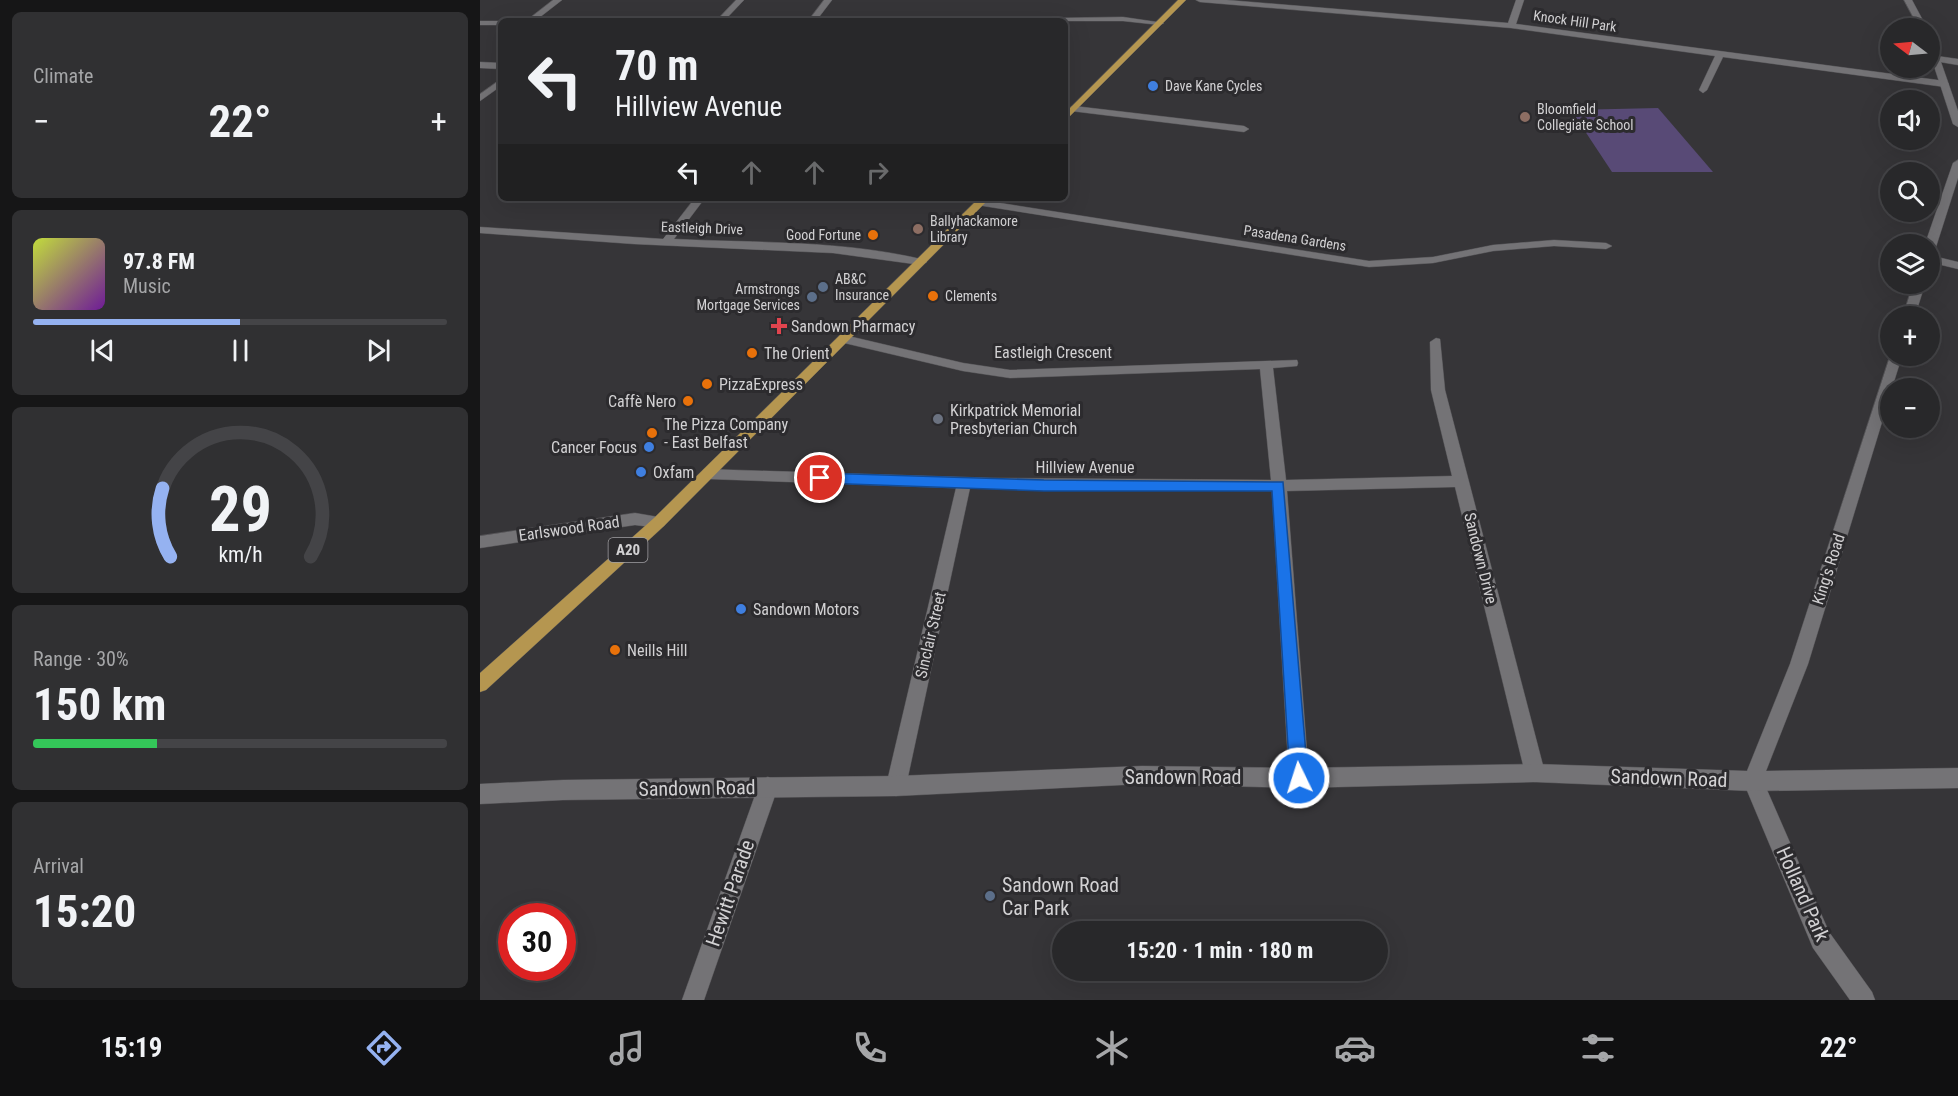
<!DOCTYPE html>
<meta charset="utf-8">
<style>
body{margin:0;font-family:"Roboto Condensed",sans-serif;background:#303032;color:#f1f3f6;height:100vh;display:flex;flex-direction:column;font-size:22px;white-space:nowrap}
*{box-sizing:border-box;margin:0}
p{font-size:20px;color:#a5a6a8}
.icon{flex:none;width:33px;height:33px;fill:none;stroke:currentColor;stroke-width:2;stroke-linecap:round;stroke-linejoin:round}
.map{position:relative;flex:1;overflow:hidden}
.drawer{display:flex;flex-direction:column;gap:12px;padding:12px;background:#161617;width:480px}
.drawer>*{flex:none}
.hud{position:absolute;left:18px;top:18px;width:570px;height:183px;border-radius:9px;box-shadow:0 6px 24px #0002,0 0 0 2px #444447;background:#28282a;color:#f1f3f6;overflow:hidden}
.needle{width:39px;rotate:286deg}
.controls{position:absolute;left:1400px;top:18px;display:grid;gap:12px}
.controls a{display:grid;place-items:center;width:60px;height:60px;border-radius:50%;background:#28282a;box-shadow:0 6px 24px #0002,0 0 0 2px #444447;font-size:30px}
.speed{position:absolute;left:18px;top:903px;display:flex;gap:12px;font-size:30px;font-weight:700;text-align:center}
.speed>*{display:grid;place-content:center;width:78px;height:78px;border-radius:50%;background:#28282a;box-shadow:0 6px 24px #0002,0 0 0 2px #444447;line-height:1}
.speed .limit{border:9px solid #d22;background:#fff;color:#111}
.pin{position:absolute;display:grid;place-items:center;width:51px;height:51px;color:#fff;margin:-26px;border:3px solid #fff;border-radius:50%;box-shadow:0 2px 6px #0007}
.me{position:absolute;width:66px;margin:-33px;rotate:356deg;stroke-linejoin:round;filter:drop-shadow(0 0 4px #0008)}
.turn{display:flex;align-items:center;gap:21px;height:126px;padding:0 18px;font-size:27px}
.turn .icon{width:78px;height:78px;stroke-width:2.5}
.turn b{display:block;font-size:42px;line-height:51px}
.lanes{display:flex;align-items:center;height:57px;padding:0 18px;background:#0003;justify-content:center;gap:30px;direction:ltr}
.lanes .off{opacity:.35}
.big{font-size:45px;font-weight:700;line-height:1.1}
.drawer .card{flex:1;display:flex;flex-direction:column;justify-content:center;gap:9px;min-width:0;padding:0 21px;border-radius:9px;background:#303032}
.drawer .dial{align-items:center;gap:0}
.dial svg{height:156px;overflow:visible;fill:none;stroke:#444447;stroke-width:7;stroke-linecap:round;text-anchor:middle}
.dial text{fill:#f1f3f6;stroke:none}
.song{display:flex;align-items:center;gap:18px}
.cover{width:72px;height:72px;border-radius:9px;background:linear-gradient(135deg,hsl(70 70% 55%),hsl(280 70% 35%))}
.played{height:6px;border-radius:3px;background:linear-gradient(90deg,#95b2f1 50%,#444447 50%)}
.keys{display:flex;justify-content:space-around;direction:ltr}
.heat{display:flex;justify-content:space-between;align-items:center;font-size:33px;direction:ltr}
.charge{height:9px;border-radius:4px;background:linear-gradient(90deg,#34c759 30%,#444447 0)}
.trip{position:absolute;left:572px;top:921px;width:336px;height:60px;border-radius:30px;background:#28282a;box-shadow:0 6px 24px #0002,0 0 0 2px #444447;font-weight:700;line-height:60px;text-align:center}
.menu{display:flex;height:96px;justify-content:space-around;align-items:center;background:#101011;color:#a5a6a8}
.menu .icon{width:42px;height:42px}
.menu .selected{color:#95b2f1}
.menu b{font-size:27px;color:#f1f3f6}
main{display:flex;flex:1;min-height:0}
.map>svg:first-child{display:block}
.green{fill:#584a76}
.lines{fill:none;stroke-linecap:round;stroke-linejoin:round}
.street-casing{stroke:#535255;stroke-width:1}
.secondary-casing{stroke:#535255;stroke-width:1}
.primary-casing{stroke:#535255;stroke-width:1}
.street{fill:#747376;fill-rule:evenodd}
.secondary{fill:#747376;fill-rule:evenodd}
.primary{fill:#b59650;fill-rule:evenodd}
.route{fill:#1a73e8;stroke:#114b97;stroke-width:1.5}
.shop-dot{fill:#3f7fe0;stroke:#2c2b2e;stroke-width:2}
.education-dot{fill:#8d6e63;stroke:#2c2b2e;stroke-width:2}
.food-dot{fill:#e8710a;stroke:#2c2b2e;stroke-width:2}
.service-dot{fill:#5c6f8a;stroke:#2c2b2e;stroke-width:2}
.health-dot{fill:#e0444e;stroke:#2c2b2e;stroke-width:2}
.worship-dot{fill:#6b7280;stroke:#2c2b2e;stroke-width:2}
.labels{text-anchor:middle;stroke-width:6;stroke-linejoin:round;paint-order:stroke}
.far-street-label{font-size:14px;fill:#d2d1d3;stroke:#2c2b2e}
.far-poi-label{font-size:14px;fill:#d2d1d3;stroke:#2c2b2e;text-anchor:start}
.shield{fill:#2c2b2e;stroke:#a09fa2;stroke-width:1.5}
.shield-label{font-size:15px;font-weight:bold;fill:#d2d1d3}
.poi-label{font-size:16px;fill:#d2d1d3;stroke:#2c2b2e;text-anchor:start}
.street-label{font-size:16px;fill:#d2d1d3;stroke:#2c2b2e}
.near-street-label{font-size:20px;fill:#d2d1d3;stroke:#2c2b2e}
.near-poi-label{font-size:20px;fill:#d2d1d3;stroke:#2c2b2e;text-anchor:start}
</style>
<main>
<section class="drawer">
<div class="card"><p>Climate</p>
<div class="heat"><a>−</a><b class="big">22°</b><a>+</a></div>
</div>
<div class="card">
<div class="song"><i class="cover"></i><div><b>97.8 FM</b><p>Music</p></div></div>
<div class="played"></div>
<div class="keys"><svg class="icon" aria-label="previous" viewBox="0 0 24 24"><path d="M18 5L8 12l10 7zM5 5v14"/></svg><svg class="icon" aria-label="pause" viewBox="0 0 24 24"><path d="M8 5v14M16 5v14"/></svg><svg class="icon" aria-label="next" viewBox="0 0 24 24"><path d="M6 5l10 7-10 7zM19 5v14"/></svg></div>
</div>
<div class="card dial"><svg viewBox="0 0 100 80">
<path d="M14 69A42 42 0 1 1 86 69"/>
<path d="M14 69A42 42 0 0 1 10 34" stroke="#95b2f1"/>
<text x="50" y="56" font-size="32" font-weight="700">29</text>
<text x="50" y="72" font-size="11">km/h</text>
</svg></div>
<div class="card"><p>Range · 30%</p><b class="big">150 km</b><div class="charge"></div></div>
<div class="card"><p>Arrival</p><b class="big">15:20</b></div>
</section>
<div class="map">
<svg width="1478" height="1000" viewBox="0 0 1478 1000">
<rect width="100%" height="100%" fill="#363538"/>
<path class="green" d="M 1178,108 L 1233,172 L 1132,172 L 1091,110 Z"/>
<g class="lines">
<defs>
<g id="street">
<path d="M 73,0 L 82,0 L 55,21 L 46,21 Z"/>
<path d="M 256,0 L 264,0 L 244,21 L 236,21 Z"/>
<path d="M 344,0 L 352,0 L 336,21 L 328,21 Z"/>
<path d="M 716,0 L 747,0 L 1028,23 L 1036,0 L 1044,0 L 1036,24 L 1465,81 L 1469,84 L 1465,87 L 1243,57 L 1227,90 L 1223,93 L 1219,90 L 1235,56 L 1031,28 L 720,2 Z"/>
<path d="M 643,17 L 684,23 L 680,25 L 643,21 L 512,21 L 516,19 Z"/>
<path d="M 0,21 L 22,21 L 21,25 L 0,25 Z"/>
<path d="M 1457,56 L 1478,59 L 1478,65 L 1454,61 L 1453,59 Z"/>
<path d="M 0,62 L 21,63 L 21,69 L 0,68 Z"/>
<path d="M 21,79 L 21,86 L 0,101 L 0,94 Z"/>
<path d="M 594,106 L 764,126 L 769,129 L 764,132 L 591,111 L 591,107 Z"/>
<path d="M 215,198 L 225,198 L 194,239 C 277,243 363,240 445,260 L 447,262 L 441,265 L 353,253 L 154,244 L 0,233 L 0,227 L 183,239 Z"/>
<path d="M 501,200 L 889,261 L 953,257 L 1013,245 L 1074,240 L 1126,243 L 1132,246 L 1126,249 L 1074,246 L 1013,251 L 953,263 L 889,267 L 497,205 L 497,201 Z"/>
<path d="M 1449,255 L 1478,262 L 1478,269 L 1449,262 Z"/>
<path d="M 364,335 L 483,363 L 530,370 L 817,360 L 818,363 L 817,366 L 793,368 L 806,480 L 972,476 L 951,390 L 950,342 L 956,338 L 960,339 L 965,390 L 1065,773 L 1062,780 L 1055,782 L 1048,780 L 1045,773 L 975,487 L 807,491 L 829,778 L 826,785 L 819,788 L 812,785 L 809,778 L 792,491 L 490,488 L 426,786 L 423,793 L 416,796 L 409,793 L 406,786 L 476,488 L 229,479 L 224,477 L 222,473 L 224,469 L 511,478 L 791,480 L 780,369 L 530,378 L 483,371 L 360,342 L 358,339 L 360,336 Z"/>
<path d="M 155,513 L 184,518 L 187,522 L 184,526 L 179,528 L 155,525 L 0,548 L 0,536 Z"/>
<path d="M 1273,771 L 1280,774 L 1349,932 L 1392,992 L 1395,1000 L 1370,1000 L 1333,948 L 1263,781 L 1266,774 Z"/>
<path d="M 288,777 L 295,780 L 298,787 L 224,1000 L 202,1000 L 278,787 L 281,780 Z"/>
</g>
<g id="secondary">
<path d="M 1424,0 L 1432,0 L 1447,28 L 1439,28 Z"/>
<path d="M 1449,37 L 1453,39 L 1478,111 L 1478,127 L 1473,124 L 1449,51 Z"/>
<path d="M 1478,160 L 1478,178 L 1455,250 L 1449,253 L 1449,244 L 1445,244 L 1473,163 Z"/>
<path d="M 1433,284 L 1445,284 L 1435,316 L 1423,316 Z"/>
<path d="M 1410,356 L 1422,356 L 1412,388 L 1410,388 L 1410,396 L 1328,664 L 1286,771 L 1478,768 L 1478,788 L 1273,791 L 1055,782 L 819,788 L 662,784 L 416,796 L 83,800 L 0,804 L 0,784 L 83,780 L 416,776 L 662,766 L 819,768 L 1055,764 L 1267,771 L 1310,664 Z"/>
</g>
<g id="primary">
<path d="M 698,0 L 706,0 L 585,121 L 585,113 Z"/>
<path d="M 499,198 L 510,198 L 184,526 L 6,690 L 0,692 L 0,673 L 174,518 Z"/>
</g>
</defs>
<use href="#street" class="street-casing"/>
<use href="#secondary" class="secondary-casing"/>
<use href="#primary" class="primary-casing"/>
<use href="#street" class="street"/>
<use href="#secondary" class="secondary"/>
<use href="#primary" class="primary"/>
</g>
<path class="route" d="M 340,473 L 564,480 L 803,482 L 828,778 L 825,784 L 819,786 L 813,784 L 810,778 L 792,491 L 564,491 L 340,483 L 333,478 Z"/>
<g class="shop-dot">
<circle cx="673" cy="86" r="6"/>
<circle cx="169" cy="447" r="6"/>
<circle cx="161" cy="472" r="6"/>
<circle cx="261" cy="609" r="6"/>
</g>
<g class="education-dot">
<circle cx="1045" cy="117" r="6"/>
<circle cx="438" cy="229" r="6"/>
</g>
<g class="food-dot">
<circle cx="393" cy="235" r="6"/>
<circle cx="453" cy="296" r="6"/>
<circle cx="272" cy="353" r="6"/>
<circle cx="227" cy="384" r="6"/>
<circle cx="208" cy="401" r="6"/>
<circle cx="172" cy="433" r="6"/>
<circle cx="135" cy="650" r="6"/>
</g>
<g class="service-dot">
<circle cx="343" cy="287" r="6"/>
<circle cx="332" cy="297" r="6"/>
<circle cx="510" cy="896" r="6"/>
</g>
<path class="health-dot" d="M296 317h6v6h6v6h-6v6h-6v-6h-6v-6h6z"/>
<circle class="worship-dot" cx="458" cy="419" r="6"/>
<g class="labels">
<g class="far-street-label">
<text transform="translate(1095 21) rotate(8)" y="5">Knock Hill Park</text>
<text transform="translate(222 228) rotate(2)" y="5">Eastleigh Drive</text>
<text transform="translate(815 238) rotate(9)" y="5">Pasadena Gardens</text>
</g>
<g class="far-poi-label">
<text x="685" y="91">Dave Kane Cycles</text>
<text x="1057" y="114">Bloomfield<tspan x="1057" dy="16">Collegiate School</tspan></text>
<text x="450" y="226">Ballyhackamore<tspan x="450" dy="16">Library</tspan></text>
<text x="381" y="240" text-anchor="end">Good Fortune</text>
<text x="355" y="284">AB&amp;C<tspan x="355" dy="16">Insurance</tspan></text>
<text x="320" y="294" text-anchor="end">Armstrongs<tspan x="320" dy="16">Mortgage Services</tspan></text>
<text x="465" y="301">Clements</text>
</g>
<rect class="shield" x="128.5" y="538" width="39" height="24" rx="4.5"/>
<g class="shield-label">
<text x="148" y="555">A20</text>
</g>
<g class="poi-label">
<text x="311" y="332">Sandown Pharmacy</text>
<text x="284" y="359">The Orient</text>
<text x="239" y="390">PizzaExpress</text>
<text x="196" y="407" text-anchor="end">Caffè Nero</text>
<text x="470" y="416">Kirkpatrick Memorial<tspan x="470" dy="18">Presbyterian Church</tspan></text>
<text x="184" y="430">The Pizza Company<tspan x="184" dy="18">- East Belfast</tspan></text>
<text x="157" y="453" text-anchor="end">Cancer Focus</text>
<text x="173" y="478">Oxfam</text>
<text x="273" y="615">Sandown Motors</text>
<text x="147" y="656">Neills Hill</text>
</g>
<g class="street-label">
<text x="573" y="358">Eastleigh Crescent</text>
<text x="605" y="473">Hillview Avenue</text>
<text transform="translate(89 528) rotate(-8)" y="6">Earlswood Road</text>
<text transform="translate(1001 558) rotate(76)" y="6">Sandown Drive</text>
<text transform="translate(1348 569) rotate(-72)" y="6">King's Road</text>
<text transform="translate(450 635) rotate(-77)" y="6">Sinclair Street</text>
</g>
<g class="near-street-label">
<text x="703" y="784">Sandown Road</text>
<text transform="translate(1189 778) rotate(2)" y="7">Sandown Road</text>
<text transform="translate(217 788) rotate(-1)" y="7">Sandown Road</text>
<text transform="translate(250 893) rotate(-71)" y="7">Hewitt Parade</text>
<text transform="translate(1323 894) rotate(66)" y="7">Holland Park</text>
</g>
<g class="near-poi-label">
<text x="522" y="892">Sandown Road<tspan x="522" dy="23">Car Park</tspan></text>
</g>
</g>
</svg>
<div class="controls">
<a><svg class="needle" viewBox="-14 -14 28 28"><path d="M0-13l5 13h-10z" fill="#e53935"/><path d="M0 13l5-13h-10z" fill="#a5a6a8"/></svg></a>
<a><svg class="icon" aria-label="sound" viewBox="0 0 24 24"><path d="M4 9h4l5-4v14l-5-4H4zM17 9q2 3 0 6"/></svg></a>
<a><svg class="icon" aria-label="search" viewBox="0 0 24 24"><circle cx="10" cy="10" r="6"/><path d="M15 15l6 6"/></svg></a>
<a><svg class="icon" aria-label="layers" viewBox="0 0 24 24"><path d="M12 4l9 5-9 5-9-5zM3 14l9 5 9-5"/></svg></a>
<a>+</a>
<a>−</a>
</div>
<div class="speed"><div class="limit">30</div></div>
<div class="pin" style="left:340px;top:478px;background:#d93025"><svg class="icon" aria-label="arrive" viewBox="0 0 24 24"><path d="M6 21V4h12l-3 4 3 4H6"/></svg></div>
<svg class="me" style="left:819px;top:778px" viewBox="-20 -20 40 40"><circle r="17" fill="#1a73e8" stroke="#fff" stroke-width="3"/><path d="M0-11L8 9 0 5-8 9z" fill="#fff"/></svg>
<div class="trip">15:20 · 1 min · 180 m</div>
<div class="hud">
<div class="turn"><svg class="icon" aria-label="left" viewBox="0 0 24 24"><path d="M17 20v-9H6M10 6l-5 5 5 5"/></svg><div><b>70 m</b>Hillview Avenue</div></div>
<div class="lanes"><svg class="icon" aria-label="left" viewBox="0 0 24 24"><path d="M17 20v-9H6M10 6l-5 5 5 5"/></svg><svg class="icon off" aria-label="ahead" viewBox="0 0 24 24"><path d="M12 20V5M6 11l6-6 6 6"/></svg><svg class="icon off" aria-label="ahead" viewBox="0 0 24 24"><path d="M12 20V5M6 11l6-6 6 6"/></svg><svg class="icon off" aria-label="right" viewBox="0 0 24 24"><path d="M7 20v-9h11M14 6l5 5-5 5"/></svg></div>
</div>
</div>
</main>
<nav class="menu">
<b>15:19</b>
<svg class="icon selected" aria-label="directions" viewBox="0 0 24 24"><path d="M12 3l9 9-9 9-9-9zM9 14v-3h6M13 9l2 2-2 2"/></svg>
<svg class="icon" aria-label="music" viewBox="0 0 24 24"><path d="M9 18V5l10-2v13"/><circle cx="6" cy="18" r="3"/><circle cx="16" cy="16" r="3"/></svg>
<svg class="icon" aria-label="phone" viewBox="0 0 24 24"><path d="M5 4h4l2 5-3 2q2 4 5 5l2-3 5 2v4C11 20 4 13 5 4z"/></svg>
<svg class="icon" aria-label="climate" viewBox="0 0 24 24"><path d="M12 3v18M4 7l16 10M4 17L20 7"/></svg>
<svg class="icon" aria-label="car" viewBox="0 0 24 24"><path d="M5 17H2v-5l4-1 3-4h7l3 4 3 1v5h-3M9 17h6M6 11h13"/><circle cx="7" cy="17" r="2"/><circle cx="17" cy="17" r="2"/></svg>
<svg class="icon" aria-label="filters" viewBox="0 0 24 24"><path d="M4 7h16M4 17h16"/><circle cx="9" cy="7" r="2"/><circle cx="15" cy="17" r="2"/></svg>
<b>22°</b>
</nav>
